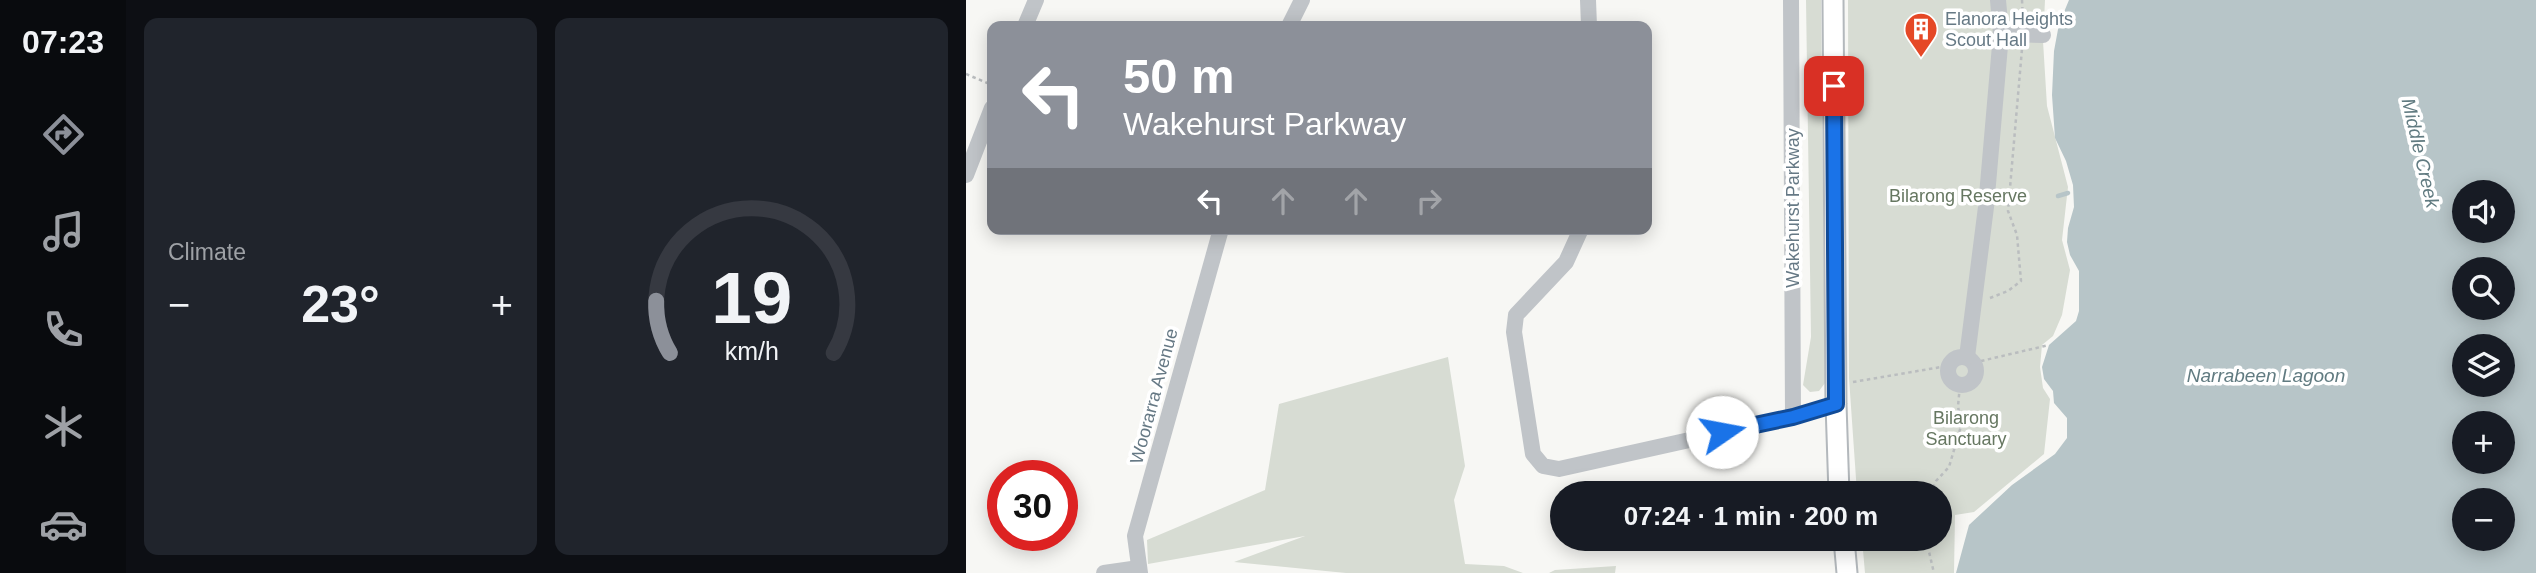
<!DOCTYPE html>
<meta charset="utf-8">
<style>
body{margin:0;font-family:Helvetica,sans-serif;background:#20242c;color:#f1f3f6;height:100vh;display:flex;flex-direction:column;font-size:26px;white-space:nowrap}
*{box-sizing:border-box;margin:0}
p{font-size:23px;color:#9ea1a6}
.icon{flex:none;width:38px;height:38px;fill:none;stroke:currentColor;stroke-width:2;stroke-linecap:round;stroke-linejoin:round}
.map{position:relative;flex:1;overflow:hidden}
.side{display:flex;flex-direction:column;gap:18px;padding:18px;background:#0d0f14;width:840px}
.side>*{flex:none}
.guide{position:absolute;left:21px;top:21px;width:665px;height:214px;border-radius:14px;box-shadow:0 4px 18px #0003;background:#8c9099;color:#fff;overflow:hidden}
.tools{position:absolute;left:1486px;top:180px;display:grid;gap:14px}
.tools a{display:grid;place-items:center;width:63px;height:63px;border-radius:50%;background:#171b24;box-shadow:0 4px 18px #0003;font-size:35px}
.speed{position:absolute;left:21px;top:460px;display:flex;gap:14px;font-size:35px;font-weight:700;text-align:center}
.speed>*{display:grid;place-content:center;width:91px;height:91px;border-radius:50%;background:#171b24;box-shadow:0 4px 18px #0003;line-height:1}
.speed .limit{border:10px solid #d22;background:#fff;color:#111}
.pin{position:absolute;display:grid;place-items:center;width:60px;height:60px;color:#fff;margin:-30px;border-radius:14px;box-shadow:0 4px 10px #0006}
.me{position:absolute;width:77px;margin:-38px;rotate:78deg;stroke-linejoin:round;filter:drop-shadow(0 0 5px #0008)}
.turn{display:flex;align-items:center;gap:24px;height:147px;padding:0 21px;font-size:32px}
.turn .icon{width:91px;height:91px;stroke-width:2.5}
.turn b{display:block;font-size:49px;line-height:60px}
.lanes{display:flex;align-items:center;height:66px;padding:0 21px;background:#0003;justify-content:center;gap:35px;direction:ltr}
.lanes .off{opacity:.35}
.big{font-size:52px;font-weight:800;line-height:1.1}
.side .widget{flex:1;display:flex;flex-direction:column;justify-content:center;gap:10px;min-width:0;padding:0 24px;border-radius:14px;background:#20242c}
.side .dial{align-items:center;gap:0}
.dial svg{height:182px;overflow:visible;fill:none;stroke:#363941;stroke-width:7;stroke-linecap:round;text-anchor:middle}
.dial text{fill:#f1f3f6;stroke:none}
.heat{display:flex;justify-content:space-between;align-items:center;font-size:38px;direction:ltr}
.side .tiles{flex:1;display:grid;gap:18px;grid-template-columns:repeat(2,1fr)}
.trip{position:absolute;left:584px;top:481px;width:402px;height:70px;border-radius:35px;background:#171b24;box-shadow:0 4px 18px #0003;font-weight:800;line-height:70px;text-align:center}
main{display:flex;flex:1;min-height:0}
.tabs{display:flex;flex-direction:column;width:126px;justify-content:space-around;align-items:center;background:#090b0e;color:#9ea1a6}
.tabs .icon{width:49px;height:49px}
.tabs .on{color:#8c9099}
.tabs b{font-size:32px;color:#f1f3f6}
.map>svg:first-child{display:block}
.green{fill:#d7dcd3}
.water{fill:#b7c5c8;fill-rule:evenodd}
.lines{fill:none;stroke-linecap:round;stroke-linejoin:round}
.stream{stroke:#b7c5c8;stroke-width:4.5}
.major-casing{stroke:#b3b8bc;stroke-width:23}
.path{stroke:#babdbf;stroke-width:2.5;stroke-dasharray:3.5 3.5;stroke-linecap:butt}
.minor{stroke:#c0c4c8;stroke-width:16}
.major{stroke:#fff;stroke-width:19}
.route-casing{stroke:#114b97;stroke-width:18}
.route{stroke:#1a73e8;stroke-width:12}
.labels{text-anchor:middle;stroke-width:7;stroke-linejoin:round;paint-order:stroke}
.poi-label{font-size:18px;fill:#667985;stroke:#fff;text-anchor:start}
.park-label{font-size:18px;fill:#667761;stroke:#fff}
.street-label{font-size:18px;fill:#667985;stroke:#fff}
.water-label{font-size:19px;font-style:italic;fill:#617b81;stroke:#fff}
</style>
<main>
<nav class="tabs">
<b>07:23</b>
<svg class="icon on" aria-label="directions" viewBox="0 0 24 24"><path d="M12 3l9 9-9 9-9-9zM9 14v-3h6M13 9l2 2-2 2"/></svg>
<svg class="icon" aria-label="music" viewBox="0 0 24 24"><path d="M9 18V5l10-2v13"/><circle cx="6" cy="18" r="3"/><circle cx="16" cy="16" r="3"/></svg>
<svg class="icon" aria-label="phone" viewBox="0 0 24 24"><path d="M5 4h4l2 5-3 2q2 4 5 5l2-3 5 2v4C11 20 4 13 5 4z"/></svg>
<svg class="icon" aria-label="climate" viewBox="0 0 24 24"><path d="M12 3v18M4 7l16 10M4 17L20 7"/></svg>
<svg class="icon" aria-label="car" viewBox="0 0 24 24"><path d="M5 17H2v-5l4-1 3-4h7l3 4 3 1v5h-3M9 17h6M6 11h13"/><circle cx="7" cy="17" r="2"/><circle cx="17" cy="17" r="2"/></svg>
</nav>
<section class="side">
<div class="tiles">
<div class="widget"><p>Climate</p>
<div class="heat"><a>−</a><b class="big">23°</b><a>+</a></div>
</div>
<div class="widget dial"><svg viewBox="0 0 100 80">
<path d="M14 69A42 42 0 1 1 86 69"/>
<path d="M14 69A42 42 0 0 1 8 46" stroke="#8c9099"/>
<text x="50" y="56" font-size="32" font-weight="700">19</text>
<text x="50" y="72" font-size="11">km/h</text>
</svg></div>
</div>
</section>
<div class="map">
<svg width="1570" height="573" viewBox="0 0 1570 573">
<rect width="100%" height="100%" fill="#f7f7f4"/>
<g class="green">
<path d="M 840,0 L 855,0 L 859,383 L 853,391 L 844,392 L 837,385 L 845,337 Z"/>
<path d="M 882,0 L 1079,0 L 1077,41 L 1081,106 L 1102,187 L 1096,240 L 1104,270 L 1096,315 L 1087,336 L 1076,345 L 1074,367 L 1077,388 L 1084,399 L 1078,454 L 1008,512 L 989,515 L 988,573 L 899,573 L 896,539 L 975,539 L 975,494 L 891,493 L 883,378 Z"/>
<path d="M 482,357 L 499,466 L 488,500 L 499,564 L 538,566 L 557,573 L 380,573 L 268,562 L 339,536 L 182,564 L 181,540 L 299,490 L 313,404 Z"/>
<path d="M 650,566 L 649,573 L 583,573 L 589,570 Z"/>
</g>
<path class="water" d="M 1103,0 L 1570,0 L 1570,573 L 990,573 L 1003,525 L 1046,485 L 1089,454 L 1101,438 L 1101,418 L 1088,403 L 1087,391 L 1078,379 L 1076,367 L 1083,345 L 1110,321 L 1113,311 L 1113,271 L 1104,255 L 1101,242 L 1102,228 L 1108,207 L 1107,185 L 1100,161 L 1089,138 L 1086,95 L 1088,51 L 1093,24 ZM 1498,192 L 1536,192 L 1536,231 L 1498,231 ZM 1498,270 L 1536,270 L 1536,308 L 1498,308 ZM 1498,346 L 1536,346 L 1536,385 L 1498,385 ZM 1498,424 L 1536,424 L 1536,462 L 1498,462 ZM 1536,500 L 1536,539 L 1498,539 L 1498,500 Z"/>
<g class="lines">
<path class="stream" d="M 1092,196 L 1102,193"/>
<defs>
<g id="major">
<path d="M 867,0 L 870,404 L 873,494"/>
<path d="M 878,539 L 881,573"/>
</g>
</defs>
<use href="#major" class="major-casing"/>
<g class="path">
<path d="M 1056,0 L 1057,21"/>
<path d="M 0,74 L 26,85"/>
<path d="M 1024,298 L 1042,291 L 1055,281 L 1051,235 L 1042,211 L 1056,49"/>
<path d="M 1015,361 L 1083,345"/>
<path d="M 887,382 L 987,365"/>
<path d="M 964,494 L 970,481 L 983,467 L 995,426 L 992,406 L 994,385"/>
<path d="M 960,539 L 968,573"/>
</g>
<g class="minor">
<path d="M 622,0 L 623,26"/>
<path d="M 825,0 L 827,417"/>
<path d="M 59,26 L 70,0"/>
<path d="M 323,26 L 336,0"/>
<path d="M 1035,34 L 1077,35"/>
<path d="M 0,175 L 26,108"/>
<path d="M 615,229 L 600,262 L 550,315 L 548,332 L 567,454 L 577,466 L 593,469 L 827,417 L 870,404"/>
<circle cx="996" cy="371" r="14"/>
<path d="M 1001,357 L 1020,207 L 1035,34 L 1032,0"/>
<path d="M 138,573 L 173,568"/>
<path d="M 174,573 L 169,536 L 255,229"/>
</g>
<use href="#major" class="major"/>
</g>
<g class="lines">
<defs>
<path id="route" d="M 756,432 L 827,417 L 870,404 L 868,86"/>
</defs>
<use href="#route" class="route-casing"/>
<use href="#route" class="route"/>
</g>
<defs>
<symbol id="building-pin" viewBox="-11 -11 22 30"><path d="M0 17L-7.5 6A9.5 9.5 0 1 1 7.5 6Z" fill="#e54826" stroke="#fff"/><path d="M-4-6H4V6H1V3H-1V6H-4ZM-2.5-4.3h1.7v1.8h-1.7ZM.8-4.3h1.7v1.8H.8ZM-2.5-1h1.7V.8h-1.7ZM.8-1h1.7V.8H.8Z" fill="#fff"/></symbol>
</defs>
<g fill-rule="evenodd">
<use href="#building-pin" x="936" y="10" width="38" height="52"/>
</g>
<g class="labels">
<g class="poi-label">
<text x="979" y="25">Elanora Heights<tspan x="979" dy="21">Scout Hall</tspan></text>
</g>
<g class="park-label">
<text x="992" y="202">Bilarong Reserve</text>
<text x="1000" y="424">Bilarong<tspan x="1000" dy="21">Sanctuary</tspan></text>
</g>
<g class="street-label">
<text transform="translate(827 208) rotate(-90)" y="6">Wakehurst Parkway</text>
<text transform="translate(188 396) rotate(-75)" y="6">Woorarra Avenue</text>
</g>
<g class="water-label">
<text transform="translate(1455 153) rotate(77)" y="7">Middle Creek</text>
<text x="1300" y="382">Narrabeen Lagoon</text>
</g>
</g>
</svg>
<div class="tools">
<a><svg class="icon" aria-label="sound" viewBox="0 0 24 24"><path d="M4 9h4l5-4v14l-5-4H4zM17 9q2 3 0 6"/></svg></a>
<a><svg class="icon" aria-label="search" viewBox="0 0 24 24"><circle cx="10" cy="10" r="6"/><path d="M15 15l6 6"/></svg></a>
<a><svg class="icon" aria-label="layers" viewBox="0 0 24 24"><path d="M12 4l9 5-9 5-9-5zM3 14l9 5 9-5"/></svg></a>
<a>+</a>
<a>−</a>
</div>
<div class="speed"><div class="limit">30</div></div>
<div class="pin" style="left:868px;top:86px;background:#d93025"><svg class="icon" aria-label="arrive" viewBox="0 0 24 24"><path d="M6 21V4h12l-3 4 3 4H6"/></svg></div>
<svg class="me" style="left:756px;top:432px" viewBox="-20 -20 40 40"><circle r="19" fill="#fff"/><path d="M0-13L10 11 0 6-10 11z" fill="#1a73e8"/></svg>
<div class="trip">07:24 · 1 min · 200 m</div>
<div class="guide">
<div class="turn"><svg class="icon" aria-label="left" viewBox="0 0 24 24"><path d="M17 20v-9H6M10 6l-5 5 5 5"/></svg><div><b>50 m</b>Wakehurst Parkway</div></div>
<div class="lanes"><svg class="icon" aria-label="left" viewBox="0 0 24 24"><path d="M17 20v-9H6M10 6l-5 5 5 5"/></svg><svg class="icon off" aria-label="ahead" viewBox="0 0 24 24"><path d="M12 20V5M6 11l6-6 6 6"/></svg><svg class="icon off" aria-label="ahead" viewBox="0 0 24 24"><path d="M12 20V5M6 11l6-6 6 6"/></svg><svg class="icon off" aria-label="right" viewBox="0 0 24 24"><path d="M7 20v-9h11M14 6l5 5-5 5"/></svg></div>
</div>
</div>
</main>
